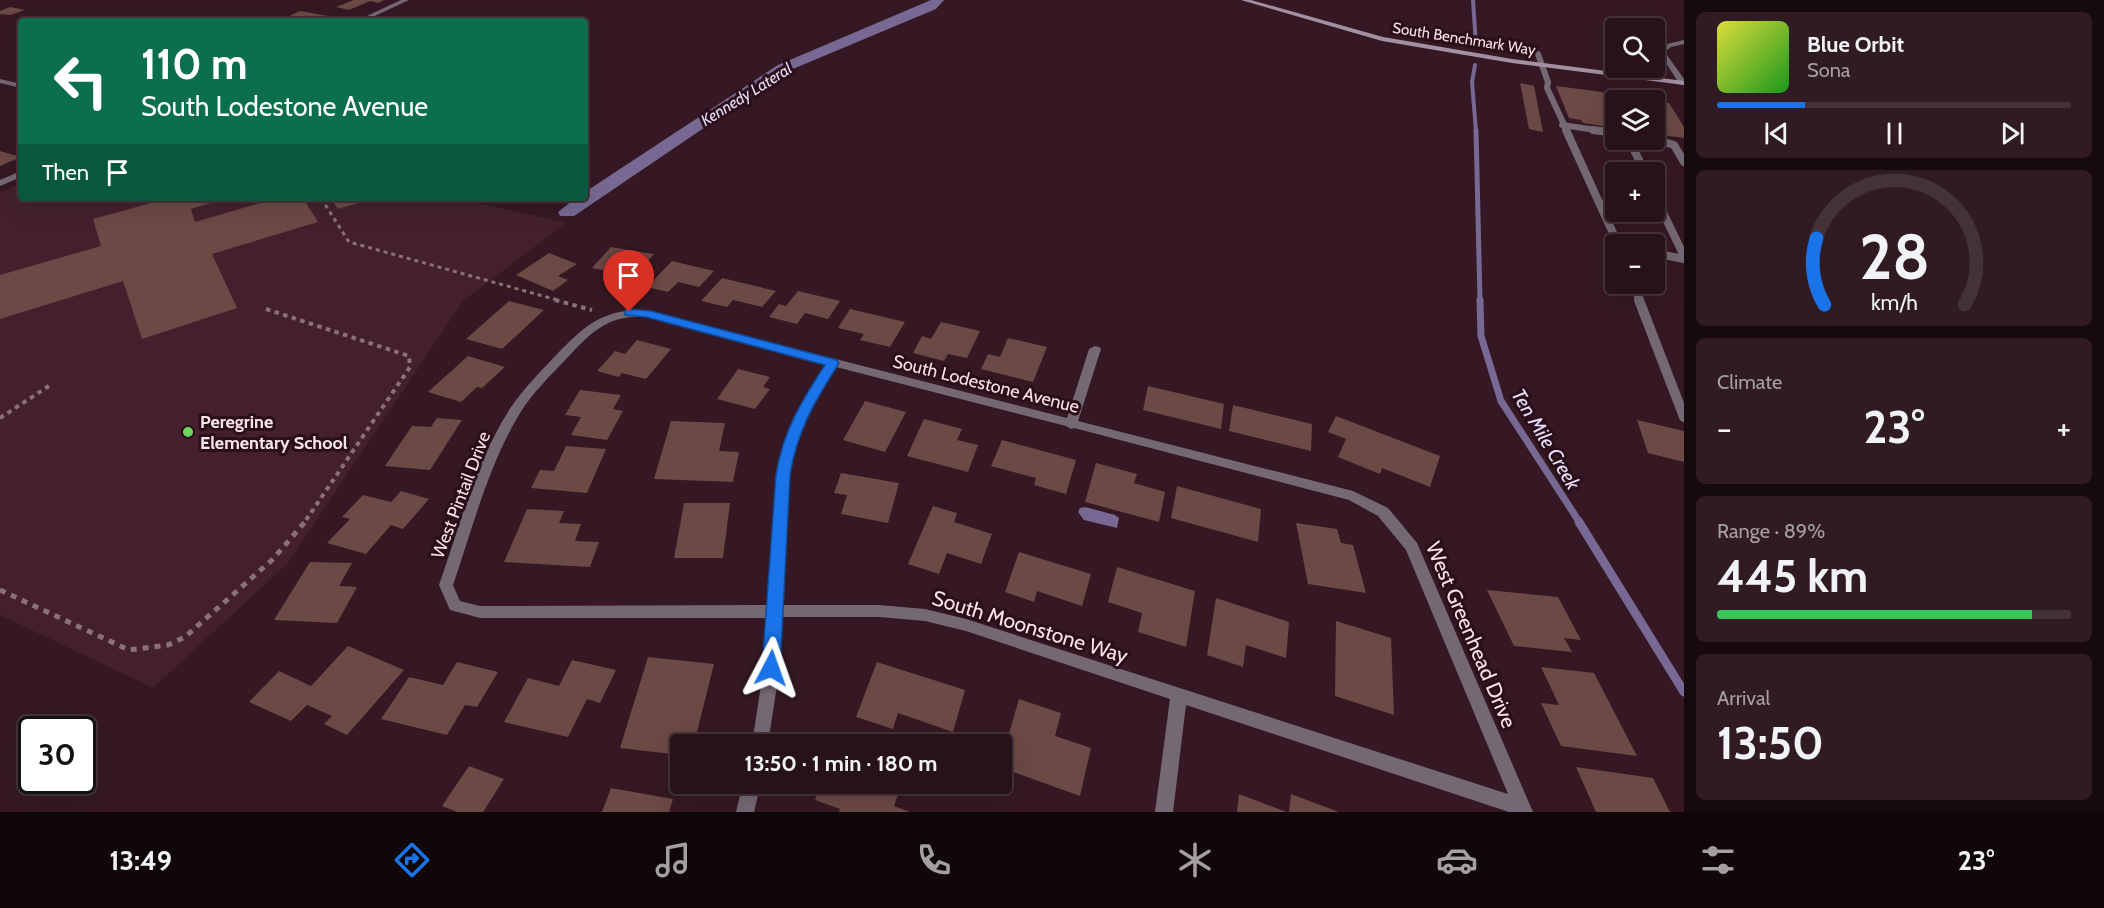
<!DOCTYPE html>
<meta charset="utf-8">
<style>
body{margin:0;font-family:Cabin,sans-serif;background:#301b23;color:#f1f3f6;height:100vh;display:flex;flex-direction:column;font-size:22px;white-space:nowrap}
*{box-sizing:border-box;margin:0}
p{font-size:20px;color:#a59ea2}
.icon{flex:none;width:33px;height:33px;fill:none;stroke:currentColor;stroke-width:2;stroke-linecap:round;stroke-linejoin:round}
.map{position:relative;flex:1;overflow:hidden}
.details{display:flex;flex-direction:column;gap:12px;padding:12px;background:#160a0e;width:420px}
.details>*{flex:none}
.banner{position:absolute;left:18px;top:18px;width:570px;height:183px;border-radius:6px;box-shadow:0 6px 24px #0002,0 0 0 2px #443239;background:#0b6e4f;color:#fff;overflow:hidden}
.controls{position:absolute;left:1605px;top:18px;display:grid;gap:12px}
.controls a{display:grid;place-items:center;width:60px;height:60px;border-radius:6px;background:#28121a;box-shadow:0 6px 24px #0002,0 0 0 2px #443239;font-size:30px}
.speed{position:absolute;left:18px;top:716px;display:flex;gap:12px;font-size:30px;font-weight:700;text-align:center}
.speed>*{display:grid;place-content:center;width:78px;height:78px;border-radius:50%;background:#28121a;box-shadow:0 6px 24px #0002,0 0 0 2px #443239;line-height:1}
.speed .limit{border:3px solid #111;border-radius:9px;background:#fff;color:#111}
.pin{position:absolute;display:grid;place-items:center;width:51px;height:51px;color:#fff;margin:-62px -26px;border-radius:50% 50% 50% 0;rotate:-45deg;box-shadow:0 0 6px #0007}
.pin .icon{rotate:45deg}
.me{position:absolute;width:66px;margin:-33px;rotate:4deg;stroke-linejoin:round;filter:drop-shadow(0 0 4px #0008)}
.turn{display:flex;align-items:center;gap:21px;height:126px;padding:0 24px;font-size:27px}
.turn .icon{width:78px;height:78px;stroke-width:2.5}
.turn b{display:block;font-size:42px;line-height:51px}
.then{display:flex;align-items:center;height:57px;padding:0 24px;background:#0003;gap:12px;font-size:22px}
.big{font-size:45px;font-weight:700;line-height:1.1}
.details .widget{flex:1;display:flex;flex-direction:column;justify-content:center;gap:9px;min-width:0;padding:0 21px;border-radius:9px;background:#301b23}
.details .dial{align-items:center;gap:0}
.dial svg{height:156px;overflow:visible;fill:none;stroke:#443239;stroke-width:7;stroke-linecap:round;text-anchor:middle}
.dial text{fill:#f1f3f6;stroke:none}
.song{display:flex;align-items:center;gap:18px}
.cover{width:72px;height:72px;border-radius:9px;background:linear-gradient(135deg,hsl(60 70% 55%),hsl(120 70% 35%))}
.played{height:6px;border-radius:3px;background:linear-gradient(90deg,#1a73e8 25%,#443239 25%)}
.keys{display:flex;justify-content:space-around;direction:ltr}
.heat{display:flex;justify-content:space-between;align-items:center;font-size:33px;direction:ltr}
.charge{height:9px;border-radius:4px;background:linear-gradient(90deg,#34c759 89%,#443239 0)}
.trip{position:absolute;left:670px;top:734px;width:342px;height:60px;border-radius:6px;background:#28121a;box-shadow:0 6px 24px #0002,0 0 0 2px #443239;font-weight:700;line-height:60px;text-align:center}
.menu{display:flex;height:96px;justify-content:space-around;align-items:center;background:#10070a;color:#a59ea2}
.menu .icon{width:42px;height:42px}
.menu .on{color:#1a73e8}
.menu b{font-size:27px;color:#f1f3f6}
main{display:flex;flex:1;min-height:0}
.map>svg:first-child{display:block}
.built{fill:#44202e}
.water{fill:#776993}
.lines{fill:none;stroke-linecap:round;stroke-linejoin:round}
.stream-far3{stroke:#776993;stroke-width:4}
.stream-far2{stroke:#776993;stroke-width:5}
.stream-far1{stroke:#776993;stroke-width:7}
.stream{stroke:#776993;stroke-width:9}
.canal{fill:#776993;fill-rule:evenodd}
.building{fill:#6b4945}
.path-far2{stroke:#8a7079;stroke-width:3;stroke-dasharray:4 4;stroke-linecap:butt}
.path-far1{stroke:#8a7079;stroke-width:4;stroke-dasharray:4.5 4.5;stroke-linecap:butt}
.path{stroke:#8a7079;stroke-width:5;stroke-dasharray:6 6;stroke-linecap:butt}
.lane-far2{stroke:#746973;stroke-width:6}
.lane-far1{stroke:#746973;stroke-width:8}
.lane{stroke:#746973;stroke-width:10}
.street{fill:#746973;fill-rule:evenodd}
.secondary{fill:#a390a2;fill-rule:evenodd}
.route{fill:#1a73e8;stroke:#114b97;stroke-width:1.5}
.poi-dot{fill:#6dd361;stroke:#2a0f1a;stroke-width:2}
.labels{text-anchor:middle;stroke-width:6;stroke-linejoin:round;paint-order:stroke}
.far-street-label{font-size:15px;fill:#f9e4ea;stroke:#2a0f1a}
.far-water-label{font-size:16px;font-style:italic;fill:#e6def9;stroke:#2a0f1a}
.street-label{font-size:18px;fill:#f9e4ea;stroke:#2a0f1a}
.poi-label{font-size:18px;font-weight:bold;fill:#f9e4ea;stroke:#2a0f1a;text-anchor:start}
.water-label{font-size:20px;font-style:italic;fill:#e6def9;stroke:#2a0f1a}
.near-street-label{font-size:21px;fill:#f9e4ea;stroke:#2a0f1a}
</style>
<main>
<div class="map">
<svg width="1684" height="812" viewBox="0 0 1684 812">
<rect width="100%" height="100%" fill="#351823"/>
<path class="built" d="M 21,183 L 21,198 L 456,198 L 566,223 L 463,301 L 288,563 L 153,688 L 0,615 L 0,192 Z"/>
<path class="water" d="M 1085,507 L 1115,515 L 1119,518 L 1117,528 L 1084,520 L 1078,512 L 1080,508 Z"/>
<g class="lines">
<g class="stream-far3">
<path d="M 1473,0 L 1476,45"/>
<path d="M 1475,65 L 1472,82 L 1476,131"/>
</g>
<path class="stream-far2" d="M 1476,130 L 1480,301"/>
<path class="stream-far1" d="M 1480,300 L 1481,336 L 1501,401 L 1580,523"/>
<path class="stream" d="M 1579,522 L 1684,692"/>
<path class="canal" d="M 931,0 L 944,0 L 936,9 L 788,71 L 574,216 L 560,216 L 558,212 L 576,198 L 585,198 L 585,192 L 778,65 Z"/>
</g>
<g class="building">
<path d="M 354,0 L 384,0 L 378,3 L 370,1 L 349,10 L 336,7 Z"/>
<path d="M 10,7 L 25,10 L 10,15 L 0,14 L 0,11 Z"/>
<path d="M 300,11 L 328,16 L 317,21 L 304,21 L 305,20 L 287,17 Z"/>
<path d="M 1520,83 L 1534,86 L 1543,132 L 1529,129 Z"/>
<path d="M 1556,86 L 1595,91 L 1643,100 L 1616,100 L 1616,128 L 1583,123 L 1581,120 L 1569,118 Z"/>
<path d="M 1654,101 L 1669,103 L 1684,127 L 1684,138 L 1654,134 Z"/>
<path d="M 0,151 L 21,157 L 0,166 Z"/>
<path d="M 161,198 L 227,198 L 191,209 L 195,222 L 278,198 L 303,198 L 318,222 L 212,254 L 237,308 L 142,339 L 123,281 L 0,319 L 0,275 L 101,246 L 93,219 L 162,200 Z"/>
<path d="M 331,198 L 359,198 L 362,202 L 338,209 Z"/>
<path d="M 611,247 L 654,254 L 630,283 L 613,280 L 619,273 L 592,268 Z"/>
<path d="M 549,253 L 577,264 L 558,276 L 568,280 L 553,291 L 516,275 Z"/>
<path d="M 672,261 L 714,271 L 699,287 L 678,282 L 668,292 L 647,287 Z"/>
<path d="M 722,278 L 776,291 L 762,307 L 733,300 L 727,307 L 701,301 Z"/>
<path d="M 798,291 L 840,301 L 828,319 L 805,313 L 797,324 L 769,317 L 779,304 L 786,306 Z"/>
<path d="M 509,301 L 544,310 L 502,349 L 466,339 Z"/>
<path d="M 850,309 L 905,322 L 890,347 L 860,340 L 864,334 L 838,328 Z"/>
<path d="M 941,322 L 980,331 L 967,358 L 948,354 L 944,361 L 913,353 L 922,336 L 931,339 Z"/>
<path d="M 1008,338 L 1047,347 L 1033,382 L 981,369 L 988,354 L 1000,357 Z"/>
<path d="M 637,340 L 671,349 L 646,379 L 622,373 L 619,377 L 597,371 L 615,351 L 625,354 Z"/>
<path d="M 468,356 L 505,367 L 482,388 L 477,387 L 461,402 L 428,392 Z"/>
<path d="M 738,369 L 770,377 L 763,387 L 770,389 L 755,409 L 717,399 Z"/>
<path d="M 1148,386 L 1224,404 L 1221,429 L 1143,410 Z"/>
<path d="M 580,390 L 621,395 L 613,409 L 623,411 L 607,440 L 571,435 L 581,417 L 565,415 Z"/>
<path d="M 865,401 L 906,412 L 885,452 L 843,440 Z"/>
<path d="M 1233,405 L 1312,424 L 1311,451 L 1229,431 Z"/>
<path d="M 1336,416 L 1440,456 L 1430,487 L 1382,468 L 1380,474 L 1338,457 L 1346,439 L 1328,432 Z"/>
<path d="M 437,418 L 462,420 L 430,470 L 385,466 L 412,426 L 431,427 Z"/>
<path d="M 924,419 L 962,429 L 957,440 L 978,445 L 968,472 L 907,456 Z"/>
<path d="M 1637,420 L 1684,431 L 1684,462 L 1648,453 Z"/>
<path d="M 671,421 L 725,423 L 719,451 L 739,452 L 733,482 L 654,479 Z"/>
<path d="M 1002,440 L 1076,460 L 1066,494 L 1034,485 L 1036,478 L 991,466 Z"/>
<path d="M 566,446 L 606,449 L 587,493 L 531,488 L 540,470 L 554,471 Z"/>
<path d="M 1096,463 L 1137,474 L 1134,483 L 1165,492 L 1159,522 L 1085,502 Z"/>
<path d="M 841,473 L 899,483 L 888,523 L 841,514 L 847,495 L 834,493 Z"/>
<path d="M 1177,486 L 1261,509 L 1258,542 L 1171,518 Z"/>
<path d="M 401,491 L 429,499 L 403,529 L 391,525 L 366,554 L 327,543 L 350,519 L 342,517 L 363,495 L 391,502 Z"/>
<path d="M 684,503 L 730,503 L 723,558 L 674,558 Z"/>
<path d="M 933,506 L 957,513 L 954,522 L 992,534 L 981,564 L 947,553 L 939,574 L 908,564 Z"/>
<path d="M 527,509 L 564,511 L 559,523 L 581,524 L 575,541 L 599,542 L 590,567 L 504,562 Z"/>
<path d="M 1296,523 L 1337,529 L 1341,543 L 1353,545 L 1366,593 L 1308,584 Z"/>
<path d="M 1019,552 L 1091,574 L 1082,606 L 1037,591 L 1034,602 L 1005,592 Z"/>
<path d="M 310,562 L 352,563 L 339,586 L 357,587 L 337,623 L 274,620 Z"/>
<path d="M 1117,567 L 1195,591 L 1186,647 L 1138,632 L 1142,613 L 1108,602 Z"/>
<path d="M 1487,590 L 1558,597 L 1581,640 L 1564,638 L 1572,652 L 1514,646 Z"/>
<path d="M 1216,598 L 1289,622 L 1286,658 L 1246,645 L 1243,667 L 1207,655 Z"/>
<path d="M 1336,621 L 1391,638 L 1394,715 L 1335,696 Z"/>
<path d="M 348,646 L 404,670 L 347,735 L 324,724 L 332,716 L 307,705 L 291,721 L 249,702 L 279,671 L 311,686 Z"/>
<path d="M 648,657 L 714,664 L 694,744 L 681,744 L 681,755 L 620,748 Z"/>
<path d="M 572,660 L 616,670 L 600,703 L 587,699 L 568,737 L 504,722 L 528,678 L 559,686 Z"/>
<path d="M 457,662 L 498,672 L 477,707 L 465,705 L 447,735 L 381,719 L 409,677 L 443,685 Z"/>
<path d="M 877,662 L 965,690 L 953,732 L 898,713 L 893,729 L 856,717 Z"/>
<path d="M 1541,667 L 1594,673 L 1637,756 L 1561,746 L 1541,703 L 1559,705 Z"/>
<path d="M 1019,699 L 1061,713 L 1055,736 L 1091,748 L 1080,796 L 1002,768 L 1002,757 Z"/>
<path d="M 469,766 L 504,779 L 483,812 L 457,812 L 442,806 Z"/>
<path d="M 1576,767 L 1653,778 L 1670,812 L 1596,812 Z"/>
<path d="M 822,783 L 896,783 L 901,785 L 894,806 L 910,812 L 839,812 L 840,809 L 815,800 Z"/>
<path d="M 611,788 L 673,799 L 669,812 L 602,812 Z"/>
<path d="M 1239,794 L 1287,812 L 1237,812 Z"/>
<path d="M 1291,794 L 1339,812 L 1289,812 Z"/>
</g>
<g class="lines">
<path class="path-far2" d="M 321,198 L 349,242 L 561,301"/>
<g class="path-far1">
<path d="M 555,300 L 592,310"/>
<path d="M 266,309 L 409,356 L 410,367 L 304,523"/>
<path d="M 0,418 L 52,384"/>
</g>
<path class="path" d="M 0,590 L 129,650 L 168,645 L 185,637 L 272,560 L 305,522"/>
<g class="lane-far2">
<path d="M 1538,54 L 1548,82 L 1547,88 L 1567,131"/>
<path d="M 1562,125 L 1603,131"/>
</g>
<g class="lane-far1">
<path d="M 1566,130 L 1618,244"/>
<path d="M 1593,130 L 1616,133"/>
<path d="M 1654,139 L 1674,145 L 1684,162"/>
<path d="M 1629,140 L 1645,172"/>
<path d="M 1654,194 L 1684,256"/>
<path d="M 1654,253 L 1684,259"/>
<path d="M 1633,284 L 1640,301"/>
</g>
<path class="lane" d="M 1639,300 L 1684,417"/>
<g class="street">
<path d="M 401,0 L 409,0 L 364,21 L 356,21 Z"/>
<path d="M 1684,40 L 1684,44 L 1671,47 L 1667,50 L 1667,55 L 1684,79 L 1683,85 L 1680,85 L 1661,55 L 1661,49 L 1667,44 Z"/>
<path d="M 0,79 L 21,84 L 21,88 L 0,83 Z"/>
<path d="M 21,171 L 21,177 L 0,186 L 0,180 Z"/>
<path d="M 632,310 L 647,311 L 1067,418 L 1089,349 L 1095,346 L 1099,347 L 1101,349 L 1078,421 L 1353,491 L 1388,508 L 1417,543 L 1533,812 L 1509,812 L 1186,705 L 1173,812 L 1155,812 L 1170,699 L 966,631 L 925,621 L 879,617 L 781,617 L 777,685 L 768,744 L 752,744 L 761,685 L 766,618 L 480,618 L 450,610 L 439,585 C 460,525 476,461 511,407 C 525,387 542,370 559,352 C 583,328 597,314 632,310 ZM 632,317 L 647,317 L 827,364 C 803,399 785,433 777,475 L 767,605 L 480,606 L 460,601 L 453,585 C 473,527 488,466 520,413 C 533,392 551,375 568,357 C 587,337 603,319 632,317 ZM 836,367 L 1066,426 L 1071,429 L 1074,428 L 1349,500 L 1378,516 L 1406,550 L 1508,794 L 966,619 L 925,609 L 879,605 L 782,605 L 789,475 C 798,435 814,401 836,367 Z"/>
<path d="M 743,783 L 761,783 L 754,812 L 736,812 Z"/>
</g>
<path class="secondary" d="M 1241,0 L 1251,0 L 1383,37 L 1512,59 L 1684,81 L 1684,85 L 1512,63 L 1382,41 Z"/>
</g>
<path class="route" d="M 629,309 L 651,311 L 837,360 L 839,363 C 815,401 797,430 790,475 L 780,668 L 777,674 L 771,676 L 764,674 L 762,668 L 776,475 C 783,431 801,402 825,365 L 646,317 L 625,315 L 625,310 Z"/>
<circle class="poi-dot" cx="188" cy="432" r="6"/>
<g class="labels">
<g class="far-street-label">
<text transform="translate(1464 39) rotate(9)" y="5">South Benchmark Way</text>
</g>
<g class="far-water-label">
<text transform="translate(746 94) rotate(-32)" y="6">Kennedy Lateral</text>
</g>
<g class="street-label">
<text transform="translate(986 384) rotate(14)" y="6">South Lodestone Avenue</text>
<text transform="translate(461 495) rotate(-69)" y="6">West Pintail Drive</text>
</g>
<g class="poi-label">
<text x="200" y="428">Peregrine<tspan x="200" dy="21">Elementary School</tspan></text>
</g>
<g class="water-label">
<text transform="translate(1546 439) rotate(59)" y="7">Ten Mile Creek</text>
</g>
<g class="near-street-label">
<text transform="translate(1030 627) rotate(17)" y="7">South Moonstone Way</text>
<text transform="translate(1471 635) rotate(67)" y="7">West Greenhead Drive</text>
</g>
</g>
</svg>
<div class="controls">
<a><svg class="icon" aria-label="search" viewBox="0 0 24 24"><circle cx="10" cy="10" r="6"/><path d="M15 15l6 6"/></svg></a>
<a><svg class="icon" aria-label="layers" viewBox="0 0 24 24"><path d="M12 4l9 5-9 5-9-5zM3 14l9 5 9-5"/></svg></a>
<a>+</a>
<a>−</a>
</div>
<div class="speed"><div class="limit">30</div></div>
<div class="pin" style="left:629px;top:312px;background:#d93025"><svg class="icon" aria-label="arrive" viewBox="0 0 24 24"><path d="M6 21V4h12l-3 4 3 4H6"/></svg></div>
<svg class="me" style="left:771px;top:668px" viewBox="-20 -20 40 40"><path d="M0-17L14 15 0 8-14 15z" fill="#1a73e8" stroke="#fff" stroke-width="4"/></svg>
<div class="trip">13:50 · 1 min · 180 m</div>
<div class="banner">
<div class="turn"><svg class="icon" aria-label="left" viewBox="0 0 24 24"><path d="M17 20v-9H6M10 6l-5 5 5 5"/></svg><div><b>110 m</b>South Lodestone Avenue</div></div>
<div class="then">Then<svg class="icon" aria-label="arrive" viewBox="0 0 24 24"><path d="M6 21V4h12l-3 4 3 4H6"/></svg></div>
</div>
</div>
<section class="details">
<div class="widget">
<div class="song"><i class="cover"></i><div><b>Blue Orbit</b><p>Sona</p></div></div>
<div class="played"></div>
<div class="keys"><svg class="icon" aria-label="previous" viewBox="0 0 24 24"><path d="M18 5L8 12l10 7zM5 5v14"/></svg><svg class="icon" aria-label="pause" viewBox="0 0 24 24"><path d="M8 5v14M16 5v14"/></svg><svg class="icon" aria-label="next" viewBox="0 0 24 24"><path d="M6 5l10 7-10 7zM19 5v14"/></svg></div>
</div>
<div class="widget dial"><svg viewBox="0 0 100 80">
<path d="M14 69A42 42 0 1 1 86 69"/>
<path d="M14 69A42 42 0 0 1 10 35" stroke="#1a73e8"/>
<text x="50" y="56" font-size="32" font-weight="700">28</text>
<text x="50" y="72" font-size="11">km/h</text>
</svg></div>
<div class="widget"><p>Climate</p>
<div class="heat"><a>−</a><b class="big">23°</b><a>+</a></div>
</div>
<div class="widget"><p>Range · 89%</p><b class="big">445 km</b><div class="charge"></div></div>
<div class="widget"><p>Arrival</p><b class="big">13:50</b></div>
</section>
</main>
<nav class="menu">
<b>13:49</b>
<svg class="icon on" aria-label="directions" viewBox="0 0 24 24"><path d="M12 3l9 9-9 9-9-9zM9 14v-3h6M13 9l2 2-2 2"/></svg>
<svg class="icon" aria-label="music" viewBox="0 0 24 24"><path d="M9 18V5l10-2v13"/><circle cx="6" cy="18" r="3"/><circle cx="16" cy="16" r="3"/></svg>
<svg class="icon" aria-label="phone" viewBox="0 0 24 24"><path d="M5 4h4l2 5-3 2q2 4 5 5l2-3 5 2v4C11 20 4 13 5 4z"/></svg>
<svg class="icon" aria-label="climate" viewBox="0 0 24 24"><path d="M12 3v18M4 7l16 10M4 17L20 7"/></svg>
<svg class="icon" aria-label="car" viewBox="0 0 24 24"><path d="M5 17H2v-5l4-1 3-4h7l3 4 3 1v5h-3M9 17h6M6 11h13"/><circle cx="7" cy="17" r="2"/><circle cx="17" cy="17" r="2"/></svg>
<svg class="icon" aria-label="filters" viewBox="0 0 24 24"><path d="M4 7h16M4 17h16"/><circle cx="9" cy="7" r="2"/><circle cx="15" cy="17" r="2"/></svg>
<b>23°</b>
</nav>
